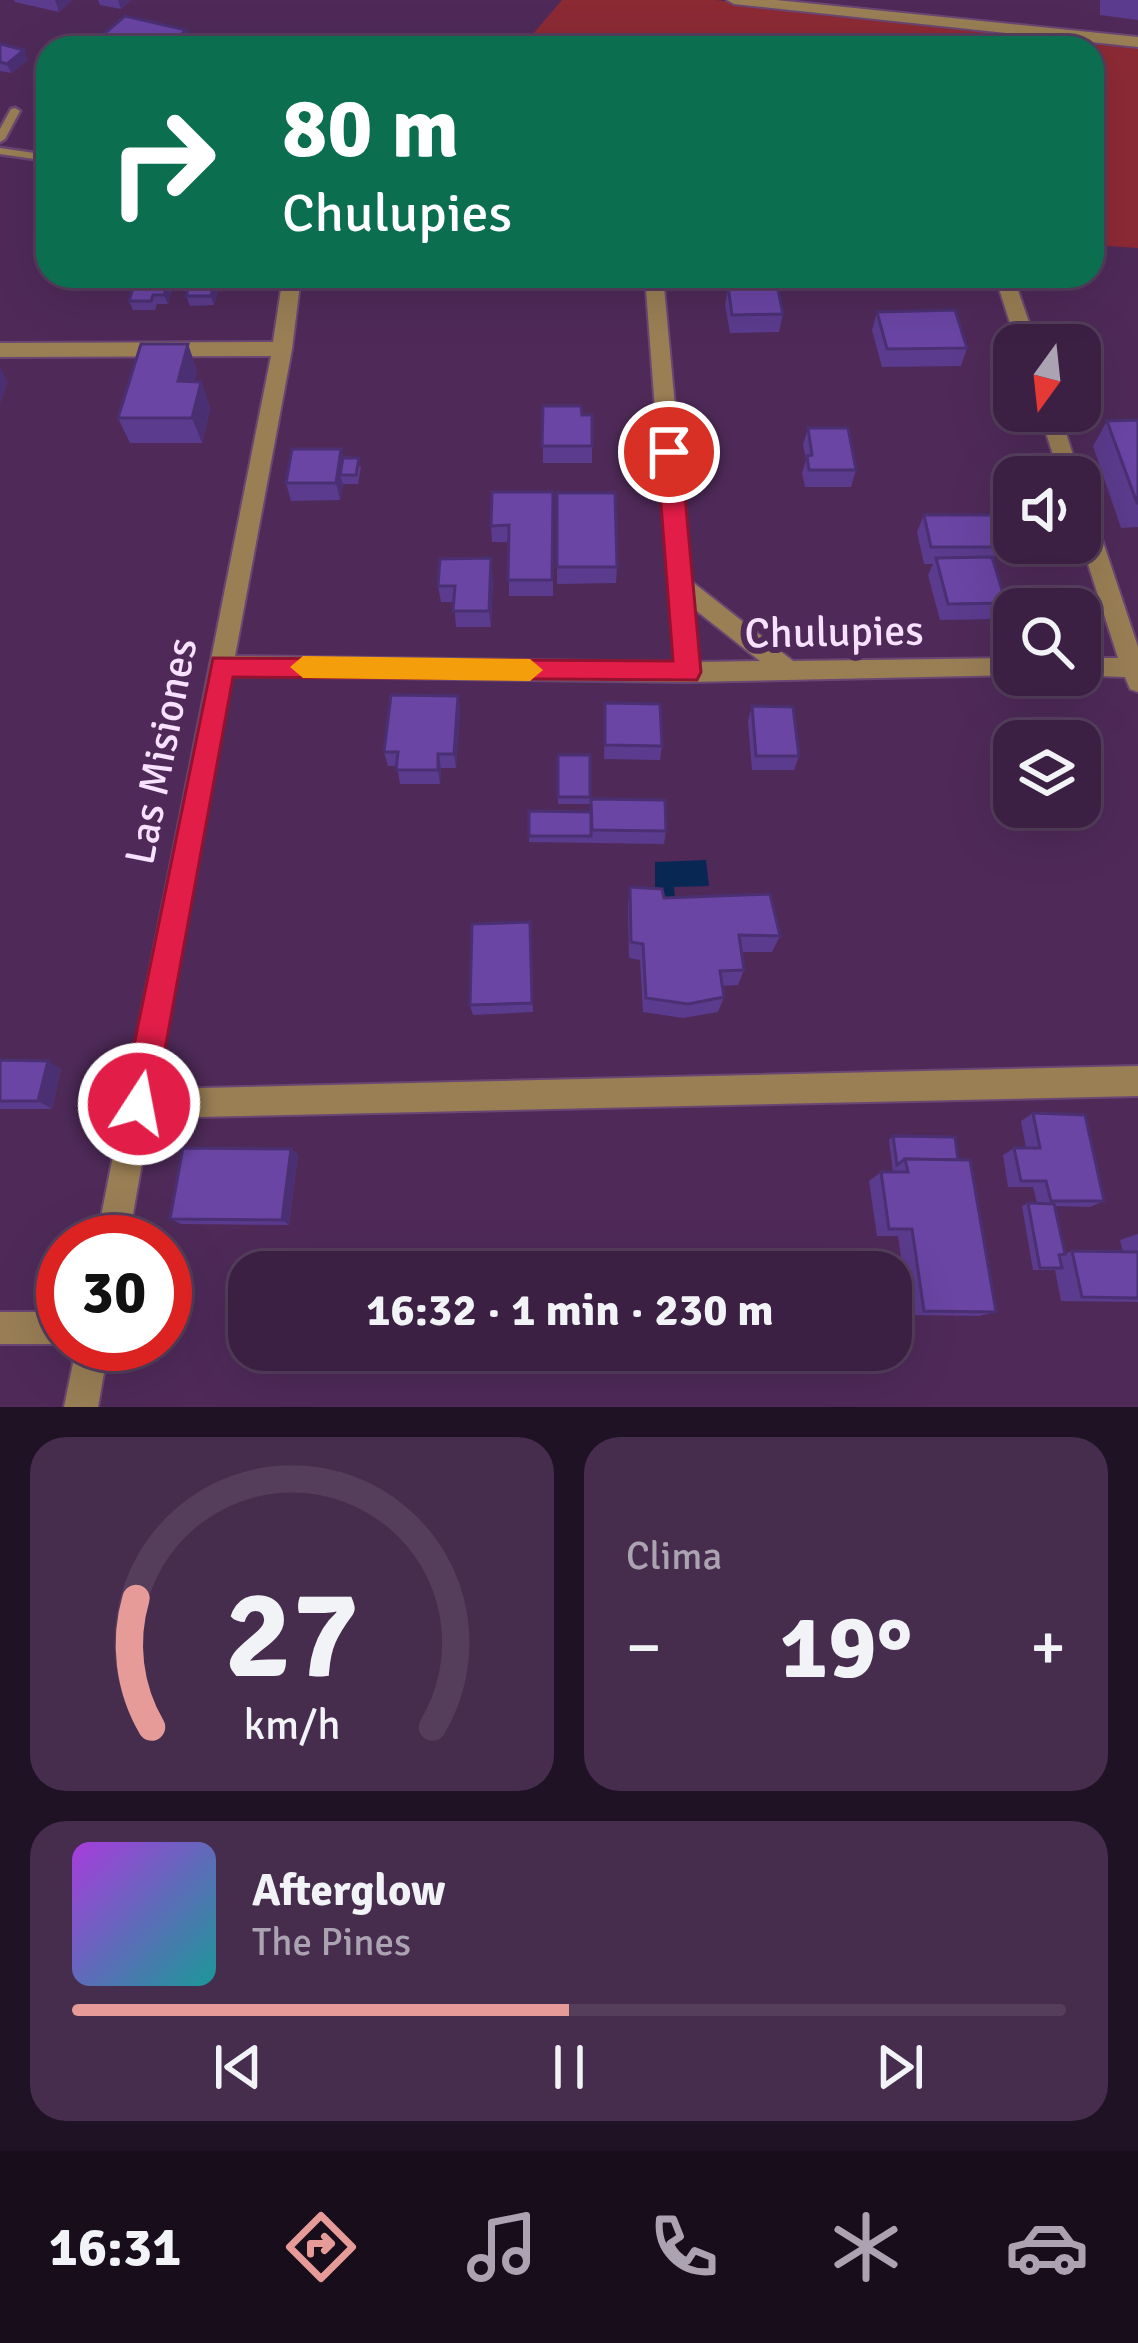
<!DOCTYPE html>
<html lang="es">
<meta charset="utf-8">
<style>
body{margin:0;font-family:Signika,sans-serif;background:#462d4e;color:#f1f3f6;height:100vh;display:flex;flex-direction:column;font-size:45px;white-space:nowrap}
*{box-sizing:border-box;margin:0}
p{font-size:39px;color:#aca3b2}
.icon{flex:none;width:66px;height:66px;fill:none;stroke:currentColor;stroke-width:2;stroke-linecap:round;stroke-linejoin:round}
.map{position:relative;height:1407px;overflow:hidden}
.side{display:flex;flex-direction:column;gap:30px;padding:30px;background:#201225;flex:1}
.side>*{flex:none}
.hud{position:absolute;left:36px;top:36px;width:1068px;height:252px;border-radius:36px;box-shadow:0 12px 48px #0002,0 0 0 3px #543e5c;background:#0b6e4f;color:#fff;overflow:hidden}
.needle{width:78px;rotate:195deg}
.controls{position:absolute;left:993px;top:324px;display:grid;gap:24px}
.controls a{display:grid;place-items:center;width:108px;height:108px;border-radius:24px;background:#3b2043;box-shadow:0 12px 48px #0002,0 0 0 3px #543e5c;font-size:60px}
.speed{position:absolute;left:36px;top:1215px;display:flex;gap:24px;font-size:60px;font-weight:700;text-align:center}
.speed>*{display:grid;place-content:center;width:156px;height:156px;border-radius:50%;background:#3b2043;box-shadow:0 12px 48px #0002,0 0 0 3px #543e5c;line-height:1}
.speed .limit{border:18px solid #d22;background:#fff;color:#111}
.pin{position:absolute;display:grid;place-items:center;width:102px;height:102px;color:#fff;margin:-51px;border:6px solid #fff;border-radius:50%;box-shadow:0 3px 12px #0007}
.me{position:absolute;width:132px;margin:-66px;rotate:11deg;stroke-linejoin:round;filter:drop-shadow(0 0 9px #0008)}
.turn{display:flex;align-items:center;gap:42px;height:252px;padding:0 48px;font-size:54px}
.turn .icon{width:156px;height:156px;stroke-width:2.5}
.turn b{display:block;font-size:84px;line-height:102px}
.big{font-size:90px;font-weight:700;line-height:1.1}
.side .tile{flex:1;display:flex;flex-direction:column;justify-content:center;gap:18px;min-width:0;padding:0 42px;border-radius:36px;background:#462d4e}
.side .dial{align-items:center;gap:0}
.dial svg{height:312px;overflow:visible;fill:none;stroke:#543e5c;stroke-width:7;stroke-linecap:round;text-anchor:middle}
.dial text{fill:#f1f3f6;stroke:none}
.song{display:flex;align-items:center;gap:36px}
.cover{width:144px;height:144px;border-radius:18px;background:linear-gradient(135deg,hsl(280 70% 55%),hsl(180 70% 35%))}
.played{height:12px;border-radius:6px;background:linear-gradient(90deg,#e69b98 50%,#543e5c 50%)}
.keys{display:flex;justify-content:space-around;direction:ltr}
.heat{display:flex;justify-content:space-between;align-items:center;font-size:66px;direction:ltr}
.side .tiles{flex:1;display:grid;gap:30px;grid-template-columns:1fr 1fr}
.tile:last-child{grid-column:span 2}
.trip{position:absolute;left:228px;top:1251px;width:684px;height:120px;border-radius:36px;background:#3b2043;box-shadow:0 12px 48px #0002,0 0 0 3px #543e5c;font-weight:700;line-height:120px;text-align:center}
.dock{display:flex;height:192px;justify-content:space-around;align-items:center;background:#180d1b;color:#aca3b2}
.dock .icon{width:84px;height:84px}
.dock .selected{color:#e69b98}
.dock b{font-size:54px;color:#f1f3f6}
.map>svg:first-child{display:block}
.green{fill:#8c2a34}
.water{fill:#082753}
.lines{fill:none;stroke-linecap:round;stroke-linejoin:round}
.lane-casing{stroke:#6a4773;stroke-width:5}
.street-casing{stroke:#6a4773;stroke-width:4}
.lane{fill:#9a7f55;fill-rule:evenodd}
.street{fill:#9a7f55;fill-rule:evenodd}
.wall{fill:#5b3b8d}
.shaded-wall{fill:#4a3073}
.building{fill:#6a45a4;stroke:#4a3073;stroke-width:3}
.route{fill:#e11d48;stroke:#92132f;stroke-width:3}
.slow{fill:#f59e0b}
.labels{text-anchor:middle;stroke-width:12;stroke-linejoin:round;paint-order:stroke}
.street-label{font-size:42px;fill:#f7e1fe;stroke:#4f2a59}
</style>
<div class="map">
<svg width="1138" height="1407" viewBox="0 0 1138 1407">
<rect width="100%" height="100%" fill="#4f2a59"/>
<path class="green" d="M 562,0 L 715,0 L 1138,44 L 1138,248 L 1092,245 L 1092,48 L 521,48 Z"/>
<path class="water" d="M 706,860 L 709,886 L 674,887 L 675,900 L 655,899 L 655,862 Z"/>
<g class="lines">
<defs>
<g id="lane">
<path d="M 15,108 L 20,111 L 5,139 L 0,142 L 0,129 L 11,109 Z"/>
<path d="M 0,148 L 48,155 L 48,161 L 0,154 Z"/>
</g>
<g id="street">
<path d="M 727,0 L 776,0 L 1138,37 L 1138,47 L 734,4 Z"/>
<path d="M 283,276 L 301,276 L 292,349 L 235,656 L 674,662 L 645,276 L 663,276 L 691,581 L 793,661 L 1014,658 L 1014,675 L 1022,675 L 687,682 L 232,676 L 156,1089 L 1138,1066 L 1138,1096 L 150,1118 L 128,1242 L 96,1242 L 271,356 L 0,357 L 0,343 L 273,342 ZM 693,608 L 760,661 L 698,662 Z"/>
<path d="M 995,276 L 1013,276 L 1037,345 L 1017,345 Z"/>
<path d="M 1039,411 L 1059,411 L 1080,477 L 1080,478 L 1060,477 Z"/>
<path d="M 1080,498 L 1091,506 L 1138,647 L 1138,692 L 1130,689 L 1125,677 L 1072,675 L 1080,675 L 1080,658 L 1118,658 L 1080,539 Z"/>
<rect x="0" y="1312" width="63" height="32"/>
<path d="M 77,1344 L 109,1344 L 98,1407 L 64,1407 Z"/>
</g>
</defs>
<use href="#lane" class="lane-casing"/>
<use href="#street" class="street-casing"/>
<use href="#lane" class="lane"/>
<use href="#street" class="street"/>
</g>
<g class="wall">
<path d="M 14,0 L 72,0 L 59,12 L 15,2 Z"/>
<path d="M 98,0 L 131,0 L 121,9 L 100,5 Z"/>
<path d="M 1100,0 L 1138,0 L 1138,20 L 1100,15 Z"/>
<path d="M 186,30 L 191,48 L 102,48 L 99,38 Z"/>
<path d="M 0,44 L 28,60 L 11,73 L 0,71 Z"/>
<path d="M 137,276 L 171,276 L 174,283 L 168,304 L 157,304 L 155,310 L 133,310 L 129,301 Z"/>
<path d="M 220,282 L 214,305 L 190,306 L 186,296 Z"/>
<path d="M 728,286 L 783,314 L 779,332 L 730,333 L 725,305 Z"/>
<path d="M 877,312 L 967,348 L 961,366 L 882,367 L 872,330 Z"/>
<path d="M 197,370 L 194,382 L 201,382 L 210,408 L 202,443 L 130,443 L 118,418 Z"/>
<path d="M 543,406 L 582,415 L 592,415 L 592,463 L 543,463 Z"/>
<path d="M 1138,420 L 1138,527 L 1121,528 L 1093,446 L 1107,421 Z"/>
<path d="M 808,428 L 856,470 L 851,487 L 805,487 L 802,473 L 806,460 L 803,445 Z"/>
<path d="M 341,449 L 343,458 L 361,467 L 358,484 L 343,484 L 340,500 L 291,501 L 286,483 Z"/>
<path d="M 553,492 L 553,596 L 509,596 L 509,542 L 492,542 L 491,526 Z"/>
<path d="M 557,493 L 617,567 L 616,583 L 557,584 Z"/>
<path d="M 924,515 L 999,547 L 993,559 L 1006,603 L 998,619 L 940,620 L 928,575 L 933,564 L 924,564 L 917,532 Z"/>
<path d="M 493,575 L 491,627 L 456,627 L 454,602 L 441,602 L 438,586 Z"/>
<path d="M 458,696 L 460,711 L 456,768 L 441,768 L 440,784 L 400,784 L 397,766 L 388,766 L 384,752 Z"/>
<path d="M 605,703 L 662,746 L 660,760 L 604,759 Z"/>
<path d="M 752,706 L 799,756 L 794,770 L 752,770 L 748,721 Z"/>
<rect x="558" y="755" width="32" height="49"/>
<path d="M 529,811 L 666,831 L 664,844 L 529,842 Z"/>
<path d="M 630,887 L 664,898 L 780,936 L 772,952 L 742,952 L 744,970 L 738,985 L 722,986 L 724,997 L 718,1012 L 683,1018 L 643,1012 L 640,960 L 629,958 L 628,905 Z"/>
<path d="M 530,922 L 533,1012 L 473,1015 L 470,1005 Z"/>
<path d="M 0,1060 L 61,1069 L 52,1109 L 0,1109 Z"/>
<path d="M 1033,1113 L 1104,1201 L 1090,1207 L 1055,1206 L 1065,1254 L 1072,1251 L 1123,1252 L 1120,1240 L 1138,1234 L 1138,1302 L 1061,1301 L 1055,1270 L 1033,1270 L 1022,1206 L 1028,1203 L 1037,1203 L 1033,1187 L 1008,1187 L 1003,1155 L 1014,1148 L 1026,1148 L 1021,1121 Z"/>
<path d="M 893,1136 L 958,1160 L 996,1312 L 979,1316 L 909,1315 L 898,1236 L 877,1236 L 869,1181 L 881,1172 L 893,1172 L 889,1140 Z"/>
<path d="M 291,1149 L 298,1155 L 289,1225 L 181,1224 L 170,1219 Z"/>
</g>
<g class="shaded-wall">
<path d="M 55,0 L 72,0 L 59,12 Z"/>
<path d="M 118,0 L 131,0 L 121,9 Z"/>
<path d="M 186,30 L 191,48 L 166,48 Z"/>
<path d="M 24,50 L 28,60 L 11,73 L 7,64 Z"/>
<path d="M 170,276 L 174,283 L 168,304 L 164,295 Z"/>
<path d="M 217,276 L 219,276 L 220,282 L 214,305 L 211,296 Z"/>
<path d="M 188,344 L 197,370 L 188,408 L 178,381 Z"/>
<path d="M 0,367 L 8,382 L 0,404 Z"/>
<path d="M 201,382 L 210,408 L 202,443 L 192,418 Z"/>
<path d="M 341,449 L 345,467 L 340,475 L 343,484 L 340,500 L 336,483 Z"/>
<path d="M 491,558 L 493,575 L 491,627 L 489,611 Z"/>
<path d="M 458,696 L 460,711 L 456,768 L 454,754 Z"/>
<path d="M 438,754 L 441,768 L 440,784 L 438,770 Z"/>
<path d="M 48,1061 L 61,1069 L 52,1109 L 38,1101 Z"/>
<path d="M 291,1149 L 298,1155 L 289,1225 L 282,1220 Z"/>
</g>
<g class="building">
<path d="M 125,16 L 186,30 L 166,48 L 140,48 L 99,38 Z"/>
<path d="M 0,44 L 24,50 L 7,64 L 0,62 Z"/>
<path d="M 137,276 L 170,276 L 164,295 L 153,295 L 151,301 L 129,301 Z"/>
<path d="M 192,276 L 217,276 L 211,296 L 186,296 Z"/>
<path d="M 777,285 L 783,314 L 732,315 L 728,286 Z"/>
<path d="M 955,310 L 967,348 L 887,349 L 877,312 Z"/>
<path d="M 141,344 L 188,344 L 178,381 L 201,382 L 192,418 L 118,418 Z"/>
<path d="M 543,406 L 581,406 L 582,415 L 592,415 L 592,446 L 542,446 Z"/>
<path d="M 1138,420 L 1138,503 L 1137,503 L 1107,421 Z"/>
<path d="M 808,428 L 848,428 L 856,470 L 809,470 L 807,456 L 812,455 Z"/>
<path d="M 292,449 L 341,449 L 336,483 L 286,483 Z"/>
<path d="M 343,458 L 359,458 L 356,475 L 340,475 Z"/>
<path d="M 492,492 L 553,492 L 552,580 L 508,580 L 509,525 L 491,526 Z"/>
<path d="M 557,493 L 615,493 L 617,567 L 557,567 Z"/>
<path d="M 924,515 L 991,515 L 999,547 L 931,547 Z"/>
<path d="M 992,557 L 1006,603 L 948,604 L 936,558 Z"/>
<path d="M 491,558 L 489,611 L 453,611 L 455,586 L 438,586 L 440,559 Z"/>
<path d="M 391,695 L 458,696 L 454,754 L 438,754 L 438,770 L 396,770 L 398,752 L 384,752 Z"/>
<path d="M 605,703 L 660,704 L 662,746 L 605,745 Z"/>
<path d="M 752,706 L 793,707 L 799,756 L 756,756 Z"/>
<rect x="558" y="755" width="32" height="42"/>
<path d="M 591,799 L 665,800 L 666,831 L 592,830 Z"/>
<path d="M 529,811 L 591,812 L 591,836 L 529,836 Z"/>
<path d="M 630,887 L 662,889 L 664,898 L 770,894 L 780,936 L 739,935 L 744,970 L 720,971 L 724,997 L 688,1004 L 646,998 L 643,944 L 631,942 Z"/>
<path d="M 530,922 L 532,1003 L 470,1005 L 472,924 Z"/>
<path d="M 0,1060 L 48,1061 L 38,1101 L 0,1101 Z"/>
<path d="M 1033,1113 L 1085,1115 L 1104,1201 L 1051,1201 L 1046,1181 L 1021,1181 L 1014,1148 L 1040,1148 Z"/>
<path d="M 893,1136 L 955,1137 L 958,1160 L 905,1159 L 897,1165 Z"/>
<path d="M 183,1148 L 291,1149 L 282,1220 L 170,1219 Z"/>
<path d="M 905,1159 L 970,1160 L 996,1312 L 924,1311 L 912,1229 L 889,1229 L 881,1172 L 908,1172 Z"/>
<path d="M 1028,1203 L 1054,1204 L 1065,1254 L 1059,1255 L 1062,1268 L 1040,1268 Z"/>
<path d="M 1072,1251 L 1138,1252 L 1138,1298 L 1082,1297 Z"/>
</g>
<path class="route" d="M 669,444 L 681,452 L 701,672 L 697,680 L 233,677 L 155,1104 L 150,1116 L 139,1121 L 127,1116 L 122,1104 L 213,658 L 673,661 L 657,452 Z"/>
<path class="slow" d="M 303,656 L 530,659 L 543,670 L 530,681 L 303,678 L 290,667 Z"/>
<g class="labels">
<g class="street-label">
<text transform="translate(834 631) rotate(-1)" y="15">Chulupies</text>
<text transform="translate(160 751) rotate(-79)" y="15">Las Misiones</text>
</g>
</g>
</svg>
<div class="controls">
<a><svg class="needle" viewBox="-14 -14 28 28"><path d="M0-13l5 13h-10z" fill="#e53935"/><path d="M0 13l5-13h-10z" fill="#aca3b2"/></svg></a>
<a><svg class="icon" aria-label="sound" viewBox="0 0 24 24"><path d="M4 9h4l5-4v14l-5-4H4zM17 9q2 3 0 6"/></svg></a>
<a><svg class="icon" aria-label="search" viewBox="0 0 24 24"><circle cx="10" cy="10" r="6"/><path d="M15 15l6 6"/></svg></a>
<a><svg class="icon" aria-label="layers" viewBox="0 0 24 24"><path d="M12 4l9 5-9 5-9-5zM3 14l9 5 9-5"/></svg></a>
</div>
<div class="speed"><div class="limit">30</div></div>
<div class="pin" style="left:669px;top:452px;background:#d93025"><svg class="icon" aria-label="arrive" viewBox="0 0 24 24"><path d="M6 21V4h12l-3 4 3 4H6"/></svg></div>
<svg class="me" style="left:139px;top:1104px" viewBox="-20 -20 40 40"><circle r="17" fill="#e11d48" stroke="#fff" stroke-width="3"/><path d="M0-11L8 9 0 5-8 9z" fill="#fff"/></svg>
<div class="trip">16:32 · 1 min · 230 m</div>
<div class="hud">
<div class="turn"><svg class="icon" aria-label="right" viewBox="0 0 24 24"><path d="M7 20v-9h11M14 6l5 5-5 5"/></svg><div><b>80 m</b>Chulupies</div></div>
</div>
</div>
<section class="side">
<div class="tiles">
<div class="tile dial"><svg viewBox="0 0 100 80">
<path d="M14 69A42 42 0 1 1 86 69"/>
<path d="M14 69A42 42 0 0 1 10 36" stroke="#e69b98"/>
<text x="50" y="56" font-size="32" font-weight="700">27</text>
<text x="50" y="72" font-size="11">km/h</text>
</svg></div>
<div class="tile"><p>Clima</p>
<div class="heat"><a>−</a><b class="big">19°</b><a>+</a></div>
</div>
<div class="tile">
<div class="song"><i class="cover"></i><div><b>Afterglow</b><p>The Pines</p></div></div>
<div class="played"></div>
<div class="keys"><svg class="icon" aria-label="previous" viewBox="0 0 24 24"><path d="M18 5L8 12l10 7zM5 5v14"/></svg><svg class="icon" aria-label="pause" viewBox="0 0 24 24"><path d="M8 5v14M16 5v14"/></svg><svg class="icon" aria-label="next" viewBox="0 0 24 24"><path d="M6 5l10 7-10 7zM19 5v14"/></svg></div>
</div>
</div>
</section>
<nav class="dock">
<b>16:31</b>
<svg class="icon selected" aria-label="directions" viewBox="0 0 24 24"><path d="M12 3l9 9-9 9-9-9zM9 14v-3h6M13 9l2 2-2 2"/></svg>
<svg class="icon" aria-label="music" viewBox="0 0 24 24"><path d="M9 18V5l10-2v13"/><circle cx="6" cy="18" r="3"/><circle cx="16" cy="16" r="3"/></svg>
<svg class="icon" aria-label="phone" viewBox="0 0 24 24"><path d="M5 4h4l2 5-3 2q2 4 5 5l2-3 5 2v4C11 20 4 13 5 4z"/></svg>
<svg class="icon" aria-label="climate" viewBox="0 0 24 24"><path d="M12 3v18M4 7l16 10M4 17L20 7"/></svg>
<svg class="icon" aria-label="car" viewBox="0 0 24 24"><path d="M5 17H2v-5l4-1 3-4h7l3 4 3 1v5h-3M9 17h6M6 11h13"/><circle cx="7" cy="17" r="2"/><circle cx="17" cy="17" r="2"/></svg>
</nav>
